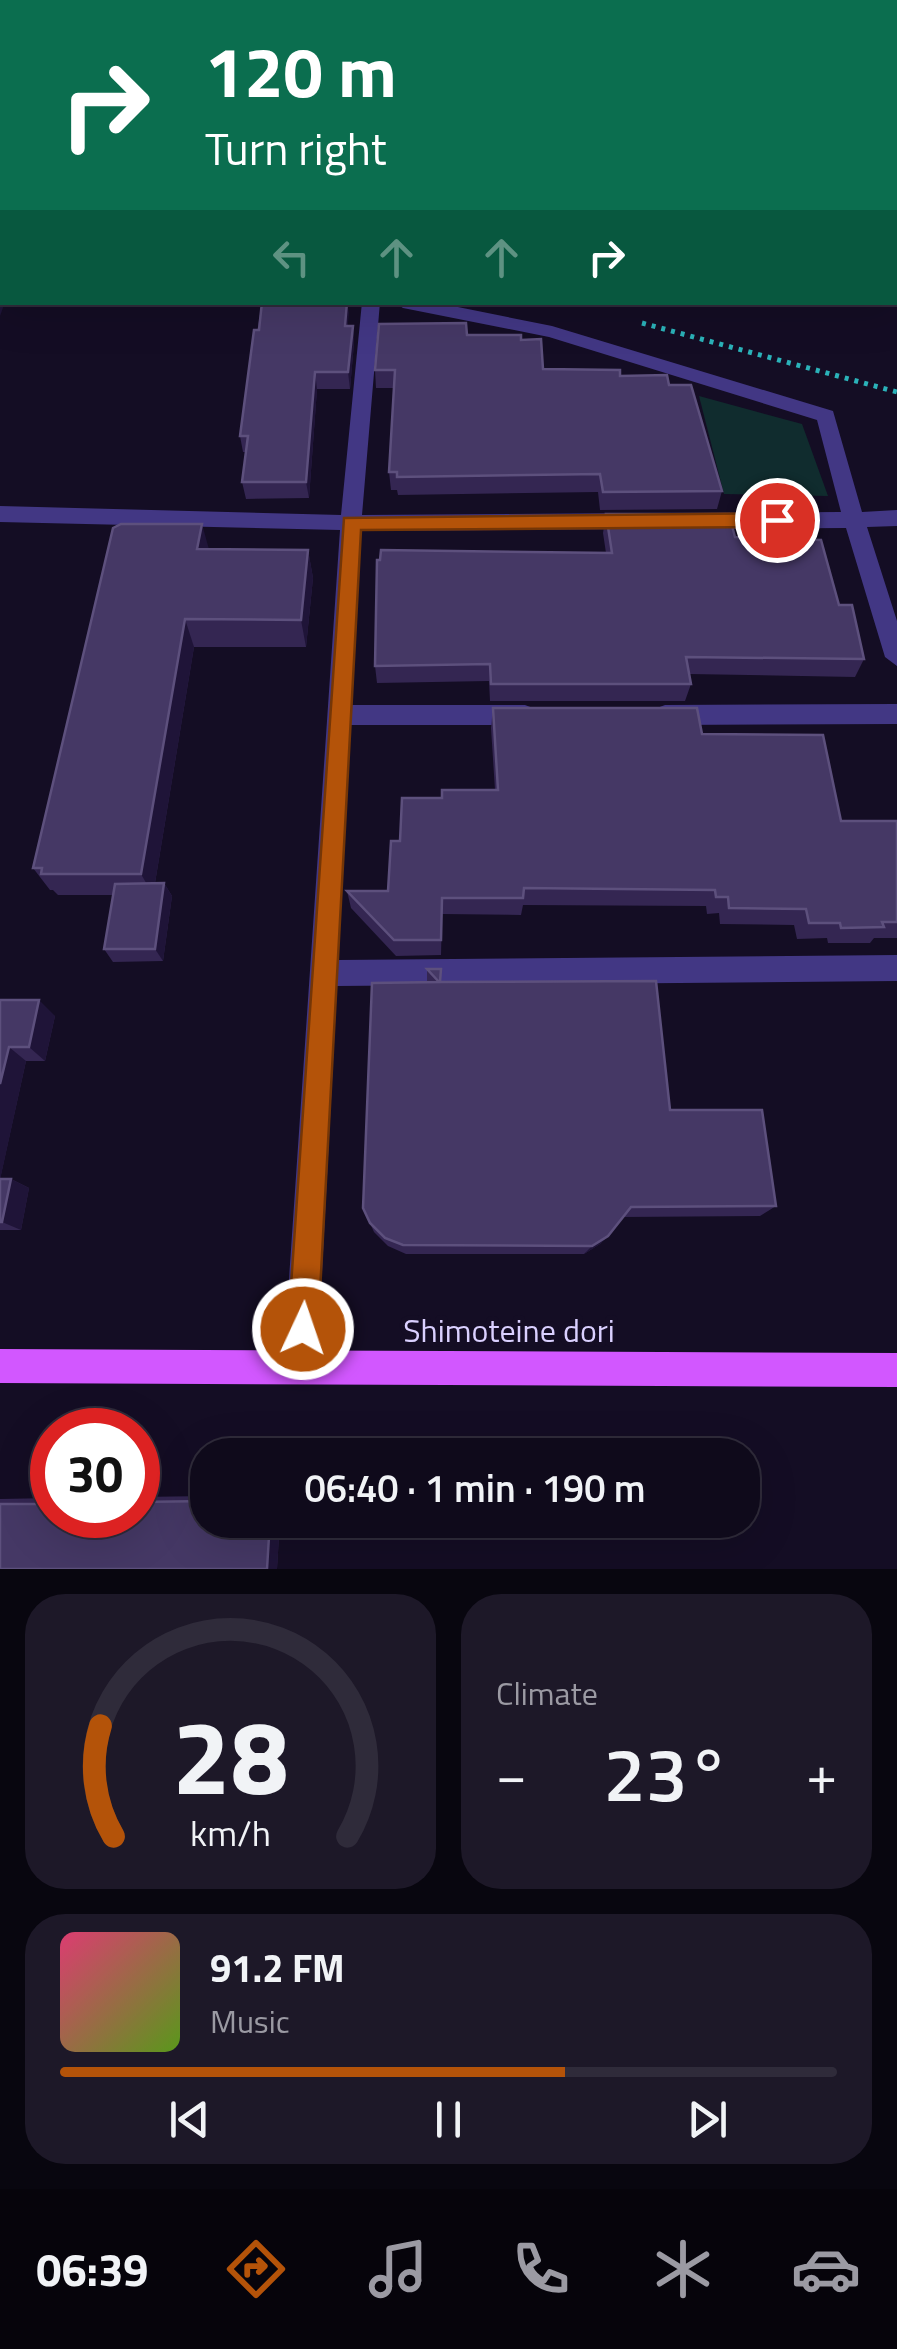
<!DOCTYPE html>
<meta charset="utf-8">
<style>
body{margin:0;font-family:"Titillium Web",sans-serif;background:#1d1828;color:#f1f3f6;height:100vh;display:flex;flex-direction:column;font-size:38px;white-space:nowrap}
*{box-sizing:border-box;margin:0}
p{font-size:32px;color:#9b9aa3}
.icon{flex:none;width:55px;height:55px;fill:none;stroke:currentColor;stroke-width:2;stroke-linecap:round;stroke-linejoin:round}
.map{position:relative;height:1569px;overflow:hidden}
.drawer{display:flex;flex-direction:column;gap:25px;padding:25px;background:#08060f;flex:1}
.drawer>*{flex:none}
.guide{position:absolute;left:0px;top:0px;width:898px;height:305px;box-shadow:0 10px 40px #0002,0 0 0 2px #2f2b3a;background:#0b6e4f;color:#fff;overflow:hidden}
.speed{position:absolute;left:30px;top:1408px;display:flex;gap:20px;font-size:50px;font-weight:700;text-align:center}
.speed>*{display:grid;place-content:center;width:130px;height:130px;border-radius:50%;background:#0f0a1b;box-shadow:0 10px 40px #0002,0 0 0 2px #2f2b3a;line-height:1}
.speed .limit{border:15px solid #d22;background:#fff;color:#111}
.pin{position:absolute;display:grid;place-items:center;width:85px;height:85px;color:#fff;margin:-42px;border:5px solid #fff;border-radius:50%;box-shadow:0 2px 10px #0007}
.me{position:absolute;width:110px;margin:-55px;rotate:3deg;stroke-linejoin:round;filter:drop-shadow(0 0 8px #0008)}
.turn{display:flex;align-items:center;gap:35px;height:210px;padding:0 40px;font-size:45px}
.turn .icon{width:130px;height:130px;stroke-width:2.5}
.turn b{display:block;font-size:70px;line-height:85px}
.lanes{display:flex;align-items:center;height:95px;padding:0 40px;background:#0003;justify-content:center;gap:50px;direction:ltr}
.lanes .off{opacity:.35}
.big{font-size:75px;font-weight:600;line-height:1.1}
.drawer .card{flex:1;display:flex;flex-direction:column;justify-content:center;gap:15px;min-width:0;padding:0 35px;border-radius:40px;background:#1d1828}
.drawer .dial{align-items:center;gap:0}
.dial svg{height:260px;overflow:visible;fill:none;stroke:#2f2b3a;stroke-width:7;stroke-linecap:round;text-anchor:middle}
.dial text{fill:#f1f3f6;stroke:none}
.song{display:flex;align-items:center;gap:30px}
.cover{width:120px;height:120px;border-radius:15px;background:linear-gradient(135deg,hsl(340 70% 55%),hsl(90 70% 35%))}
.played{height:10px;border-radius:5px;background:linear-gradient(90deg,#b45309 65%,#2f2b3a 65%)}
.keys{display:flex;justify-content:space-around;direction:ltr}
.heat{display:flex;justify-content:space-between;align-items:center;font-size:55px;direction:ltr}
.drawer .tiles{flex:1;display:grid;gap:25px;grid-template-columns:1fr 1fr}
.card:last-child{grid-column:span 2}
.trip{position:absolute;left:190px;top:1438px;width:570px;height:100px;border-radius:40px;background:#0f0a1b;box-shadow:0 10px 40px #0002,0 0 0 2px #2f2b3a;font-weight:600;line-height:100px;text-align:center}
.dock{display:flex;height:160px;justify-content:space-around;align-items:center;background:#06040b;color:#9b9aa3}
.dock .icon{width:70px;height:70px}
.dock .selected{color:#b45309}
.dock b{font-size:45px;color:#f1f3f6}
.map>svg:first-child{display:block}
.green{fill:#102c2e}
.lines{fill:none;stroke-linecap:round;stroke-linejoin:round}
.path{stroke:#2bb2b9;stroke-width:5;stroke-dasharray:4 6;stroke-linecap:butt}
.minor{fill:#423784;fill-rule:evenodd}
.major{fill:#d257ff;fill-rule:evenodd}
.wall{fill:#342652}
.shaded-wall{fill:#1f1438}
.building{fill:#453865;stroke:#5d507d;stroke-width:2.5}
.route{fill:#b45309;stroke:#753606;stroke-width:2.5}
.labels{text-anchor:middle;stroke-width:10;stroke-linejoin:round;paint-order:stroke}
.near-street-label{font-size:32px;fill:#dad0ff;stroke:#140d24}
</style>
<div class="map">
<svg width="897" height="1569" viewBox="0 0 897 1569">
<rect width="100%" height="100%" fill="#140d24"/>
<path class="green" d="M 699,396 L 802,424 L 828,496 L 724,494 Z"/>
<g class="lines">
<path class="path" d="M 642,323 L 897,392"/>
<g class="minor">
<rect x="0" y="4" width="2" height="8"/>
<path d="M 0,209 L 2,210 L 2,220 L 0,220 Z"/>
<path d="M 362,302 L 380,302 L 362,515 L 640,513 L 651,521 L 640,529 L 361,531 L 352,705 L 525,705 L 533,708 L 537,715 L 533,722 L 525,725 L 351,725 L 338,960 L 897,955 L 897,981 L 337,986 L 317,1367 L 312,1379 L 300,1384 L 288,1379 L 283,1367 L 340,530 L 0,522 L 0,506 L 341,515 Z"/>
<path d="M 394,302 L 433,302 L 552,326 L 833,411 L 862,512 L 897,510 L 897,526 L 867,527 L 897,621 L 897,666 L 885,657 L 846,528 L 700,529 L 689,521 L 700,513 L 841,512 L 817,420 L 549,337 L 403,308 Z"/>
<path d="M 897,704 L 897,724 L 665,725 L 657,722 L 653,715 L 657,708 L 665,705 Z"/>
</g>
<path class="major" d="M 0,1349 L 897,1353 L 897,1387 L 0,1383 Z"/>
</g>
<g class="wall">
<path d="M 120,0 L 897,0 L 897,38 L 895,37 L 895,2 L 131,2 Z"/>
<path d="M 897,80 L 897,151 L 895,150 L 895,81 Z"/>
<path d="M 262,302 L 348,302 L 348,326 L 353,326 L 354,343 L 350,389 L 317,389 L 309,498 L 246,499 L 242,482 L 246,452 L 243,452 L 240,436 Z"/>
<path d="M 467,335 L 521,340 L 543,369 L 620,376 L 669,385 L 722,491 L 717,509 L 600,510 L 598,492 L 398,495 L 397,490 L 391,490 L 389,472 L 394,388 L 376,388 L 375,370 Z"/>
<path d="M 606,514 L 735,537 L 839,605 L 864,659 L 855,677 L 689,674 L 691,684 L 685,701 L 490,701 L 489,681 L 377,683 L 375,666 L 606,553 L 603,533 Z"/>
<path d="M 209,549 L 308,550 L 313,578 L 306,647 L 194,647 L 155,883 L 164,883 L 172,896 L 163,961 L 113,962 L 104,949 L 113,895 L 58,895 L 53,890 L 50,890 L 33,868 Z"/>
<path d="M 493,708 L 702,734 L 841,821 L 897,821 L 897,938 L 874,938 L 870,943 L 828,943 L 827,938 L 797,939 L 794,925 L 720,924 L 719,913 L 707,914 L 706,906 L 523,905 L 521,915 L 442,914 L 441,955 L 396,956 L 351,908 L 347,891 L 388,891 L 400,841 L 442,798 L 495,790 L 491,728 Z"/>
<path d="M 427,969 L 441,982 L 670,1110 L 776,1206 L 760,1216 L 623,1217 L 600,1244 L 584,1254 L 406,1254 L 388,1246 L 374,1232 L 363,1208 L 427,983 Z"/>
<path d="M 0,1000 L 55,1016 L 45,1061 L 26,1061 L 0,1179 L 11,1179 L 29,1188 L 21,1230 L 0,1230 Z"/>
<path d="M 208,1496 L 208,1520 L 280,1520 L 277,1569 L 0,1569 L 0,1499 L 52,1498 L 52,1515 L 138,1515 L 138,1497 Z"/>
</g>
<g class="shaded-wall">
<path d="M 2,254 L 2,302 L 5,302 L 0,316 L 0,261 Z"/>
<path d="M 347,302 L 349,313 L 346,343 L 345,326 Z"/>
<path d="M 353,326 L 354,343 L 350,389 L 348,372 Z"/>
<path d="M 315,372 L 317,389 L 309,498 L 306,482 Z"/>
<path d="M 202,524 L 210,553 L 197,549 Z"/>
<path d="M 308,550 L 313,578 L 306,647 L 301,620 Z"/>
<path d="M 185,619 L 194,647 L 153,895 L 141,874 Z"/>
<path d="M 164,883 L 172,896 L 163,961 L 155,949 Z"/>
<path d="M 39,1000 L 55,1016 L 45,1061 L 29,1047 Z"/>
<path d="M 9,1047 L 26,1061 L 0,1180 L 0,1084 Z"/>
<path d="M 11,1179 L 29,1188 L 21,1230 L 2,1222 Z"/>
<path d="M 608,1236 L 600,1244 L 584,1254 L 592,1246 Z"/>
<path d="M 270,1520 L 280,1520 L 277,1569 L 267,1569 Z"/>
</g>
<g class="building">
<path d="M 228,0 L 897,0 L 897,15 L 895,14 L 895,2 L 870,2 L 866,0 L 861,2 L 238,2 Z"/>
<path d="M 897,80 L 897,126 L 895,125 L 895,81 Z"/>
<path d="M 0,230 L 2,230 L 2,254 L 0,261 Z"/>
<path d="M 262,302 L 347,302 L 345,326 L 353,326 L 348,372 L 315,372 L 306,482 L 242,482 L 248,436 L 240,436 L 254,330 L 259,330 Z"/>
<path d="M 466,323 L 467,335 L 521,335 L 521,340 L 541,339 L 543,369 L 620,370 L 620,376 L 667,375 L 669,385 L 691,385 L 722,491 L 603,492 L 600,474 L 397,477 L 397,472 L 389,472 L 395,370 L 375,370 L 379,324 Z"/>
<path d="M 606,514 L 729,514 L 735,537 L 821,540 L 839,605 L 852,605 L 864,659 L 686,657 L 691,684 L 491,684 L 490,664 L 375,666 L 377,560 L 380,560 L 381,550 L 612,553 Z"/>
<path d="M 121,524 L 202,524 L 197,549 L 308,550 L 301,620 L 185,619 L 141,874 L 41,874 L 42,868 L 33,868 L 113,528 Z"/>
<path d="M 493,708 L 697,708 L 702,734 L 823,735 L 841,821 L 897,821 L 897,922 L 882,922 L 884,927 L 841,928 L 840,923 L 809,923 L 806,909 L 729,908 L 728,897 L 716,897 L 715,890 L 524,888 L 523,898 L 442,898 L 441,940 L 394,940 L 347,891 L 388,891 L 391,841 L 400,841 L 402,798 L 442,798 L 442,790 L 498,790 Z"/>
<path d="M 164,883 L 155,949 L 104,949 L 115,884 Z"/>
<path d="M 427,969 L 441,969 L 440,982 L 656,981 L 670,1110 L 762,1110 L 776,1206 L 631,1207 L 608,1236 L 592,1246 L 403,1245 L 385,1238 L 370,1223 L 363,1208 L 372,983 L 439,982 Z"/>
<path d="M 0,1000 L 39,1000 L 29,1047 L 9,1047 L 0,1084 Z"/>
<path d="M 0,1179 L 11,1179 L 2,1222 L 0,1222 Z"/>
<path d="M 208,1501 L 208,1520 L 270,1520 L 267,1569 L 0,1569 L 0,1504 L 52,1504 L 52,1515 L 138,1515 L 138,1502 Z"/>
</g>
<path class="route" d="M 777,513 L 787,520 L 777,527 L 361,530 L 318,1329 L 313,1340 L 303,1344 L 292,1340 L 288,1329 L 344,518 Z"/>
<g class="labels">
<g class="near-street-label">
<text x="509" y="1342">Shimoteine dori</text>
</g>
</g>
</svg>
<div class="speed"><div class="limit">30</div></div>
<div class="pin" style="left:777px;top:520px;background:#d93025"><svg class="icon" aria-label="arrive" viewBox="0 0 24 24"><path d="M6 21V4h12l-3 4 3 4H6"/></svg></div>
<svg class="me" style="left:303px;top:1329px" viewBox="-20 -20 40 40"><circle r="17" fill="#b45309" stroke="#fff" stroke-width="3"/><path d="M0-11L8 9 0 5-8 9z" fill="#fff"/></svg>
<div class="trip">06:40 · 1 min · 190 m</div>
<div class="guide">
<div class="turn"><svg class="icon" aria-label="right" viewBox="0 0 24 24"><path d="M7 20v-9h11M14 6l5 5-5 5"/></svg><div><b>120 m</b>Turn right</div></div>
<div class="lanes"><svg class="icon off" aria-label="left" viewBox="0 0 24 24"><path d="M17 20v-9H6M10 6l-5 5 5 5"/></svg><svg class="icon off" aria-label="ahead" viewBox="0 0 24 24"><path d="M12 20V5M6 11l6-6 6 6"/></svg><svg class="icon off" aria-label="ahead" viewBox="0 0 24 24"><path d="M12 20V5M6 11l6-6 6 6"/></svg><svg class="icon" aria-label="right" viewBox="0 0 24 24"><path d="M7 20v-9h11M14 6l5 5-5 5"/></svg></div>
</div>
</div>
<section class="drawer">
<div class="tiles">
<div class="card dial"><svg viewBox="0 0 100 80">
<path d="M14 69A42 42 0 1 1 86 69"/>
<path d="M14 69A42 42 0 0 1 10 35" stroke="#b45309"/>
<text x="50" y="56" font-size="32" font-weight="700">28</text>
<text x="50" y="72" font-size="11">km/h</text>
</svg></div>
<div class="card"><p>Climate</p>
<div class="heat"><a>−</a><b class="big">23°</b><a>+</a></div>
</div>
<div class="card">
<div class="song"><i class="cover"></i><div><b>91.2 FM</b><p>Music</p></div></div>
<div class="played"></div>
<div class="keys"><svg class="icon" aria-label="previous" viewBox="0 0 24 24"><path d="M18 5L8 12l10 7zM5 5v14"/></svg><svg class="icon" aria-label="pause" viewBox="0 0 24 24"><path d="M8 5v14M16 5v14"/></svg><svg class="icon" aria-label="next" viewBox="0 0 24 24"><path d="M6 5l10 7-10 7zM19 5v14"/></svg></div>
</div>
</div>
</section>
<nav class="dock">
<b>06:39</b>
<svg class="icon selected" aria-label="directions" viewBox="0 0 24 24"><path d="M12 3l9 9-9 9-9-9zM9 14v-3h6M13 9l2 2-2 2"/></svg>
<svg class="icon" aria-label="music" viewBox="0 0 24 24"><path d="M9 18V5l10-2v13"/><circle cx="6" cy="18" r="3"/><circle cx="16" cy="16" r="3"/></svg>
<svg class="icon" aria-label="phone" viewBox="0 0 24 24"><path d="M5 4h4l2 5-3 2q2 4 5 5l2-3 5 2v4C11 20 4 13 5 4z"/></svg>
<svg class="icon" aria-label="climate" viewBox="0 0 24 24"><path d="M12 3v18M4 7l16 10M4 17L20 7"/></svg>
<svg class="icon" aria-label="car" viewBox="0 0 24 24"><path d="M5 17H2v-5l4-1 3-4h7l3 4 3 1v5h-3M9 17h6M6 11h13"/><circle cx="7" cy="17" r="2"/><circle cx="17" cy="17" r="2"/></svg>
</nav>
